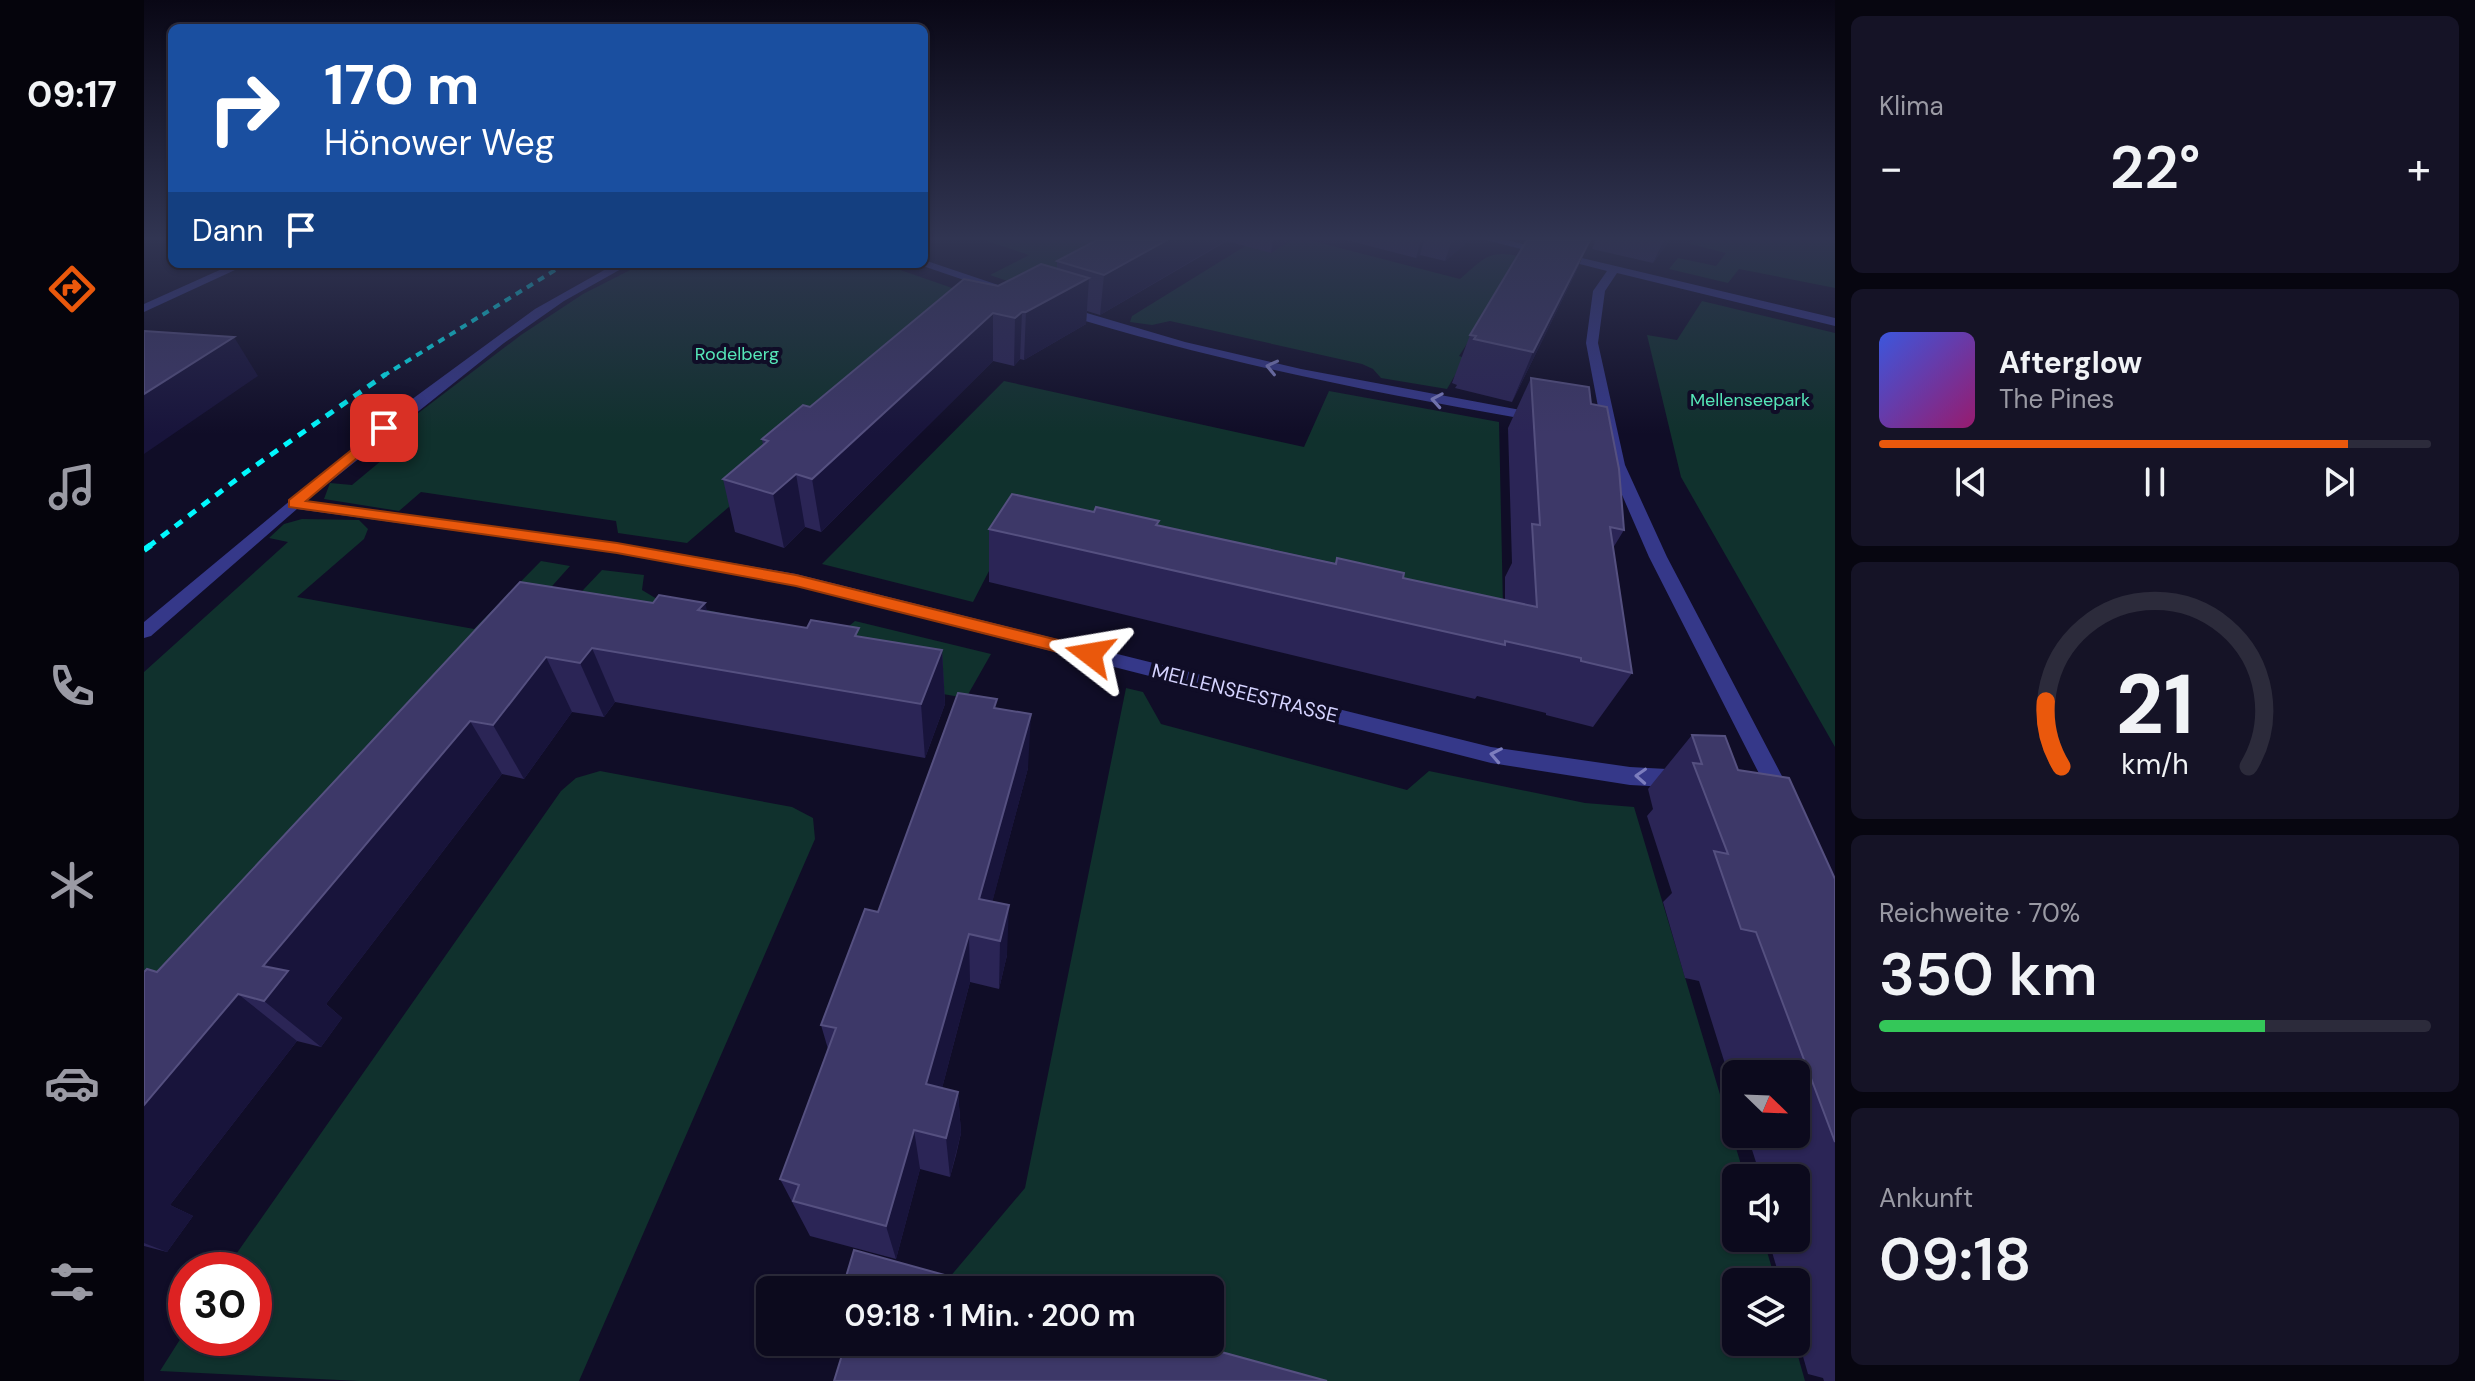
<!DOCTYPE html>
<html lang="de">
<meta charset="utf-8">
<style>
body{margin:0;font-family:"DM Sans",sans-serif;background:#151326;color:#f1f3f6;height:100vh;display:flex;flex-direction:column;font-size:30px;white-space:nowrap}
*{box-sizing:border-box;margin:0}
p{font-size:26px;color:#9a9aa4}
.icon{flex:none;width:44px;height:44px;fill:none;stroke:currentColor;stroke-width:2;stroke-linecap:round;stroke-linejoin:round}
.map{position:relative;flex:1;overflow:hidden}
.details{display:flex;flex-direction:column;gap:16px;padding:16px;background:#070610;width:640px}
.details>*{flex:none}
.hud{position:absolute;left:24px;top:24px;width:760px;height:244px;border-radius:12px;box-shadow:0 2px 6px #0004,0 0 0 2px #2c2b3b;background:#1a4fa0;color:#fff;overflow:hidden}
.needle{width:52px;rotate:113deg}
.fabs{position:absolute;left:1578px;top:1060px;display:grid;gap:16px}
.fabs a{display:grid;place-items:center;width:88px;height:88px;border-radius:12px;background:#0c0a1d;box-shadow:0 2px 6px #0004,0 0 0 2px #2c2b3b;font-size:40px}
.speed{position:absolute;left:24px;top:1252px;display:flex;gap:16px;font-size:40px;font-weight:700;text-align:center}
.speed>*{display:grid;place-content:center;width:104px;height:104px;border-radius:50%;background:#0c0a1d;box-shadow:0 2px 6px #0004,0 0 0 2px #2c2b3b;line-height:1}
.speed .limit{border:12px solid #d22;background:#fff;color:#111}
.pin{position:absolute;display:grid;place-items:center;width:68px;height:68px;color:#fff;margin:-34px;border-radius:16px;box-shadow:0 4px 12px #0006}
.me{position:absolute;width:88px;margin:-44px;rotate:284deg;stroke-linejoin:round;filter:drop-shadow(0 0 6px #0008)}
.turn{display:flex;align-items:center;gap:28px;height:168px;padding:0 24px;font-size:36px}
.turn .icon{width:104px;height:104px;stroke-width:2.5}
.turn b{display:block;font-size:56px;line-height:68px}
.then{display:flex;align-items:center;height:76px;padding:0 24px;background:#0003;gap:16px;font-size:30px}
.big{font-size:60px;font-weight:600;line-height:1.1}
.details .widget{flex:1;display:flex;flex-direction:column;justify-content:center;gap:12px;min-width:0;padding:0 28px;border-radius:12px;background:#151326}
.details .dial{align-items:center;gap:0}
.dial svg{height:208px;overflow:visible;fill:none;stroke:#2c2b3b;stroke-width:7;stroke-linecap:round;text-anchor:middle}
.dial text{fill:#f1f3f6;stroke:none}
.song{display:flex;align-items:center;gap:24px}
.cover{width:96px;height:96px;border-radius:12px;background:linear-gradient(135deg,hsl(230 70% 55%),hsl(320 70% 35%))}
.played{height:8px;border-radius:4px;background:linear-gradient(90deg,#ea580c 85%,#2c2b3b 85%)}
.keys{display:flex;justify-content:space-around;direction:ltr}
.heat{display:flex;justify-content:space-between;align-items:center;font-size:44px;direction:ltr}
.charge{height:12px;border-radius:6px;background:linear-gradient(90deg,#34c759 70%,#2c2b3b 0)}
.trip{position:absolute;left:612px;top:1276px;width:468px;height:80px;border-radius:12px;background:#0c0a1d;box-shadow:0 2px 6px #0004,0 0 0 2px #2c2b3b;font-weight:600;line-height:80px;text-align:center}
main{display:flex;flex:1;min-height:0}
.dock{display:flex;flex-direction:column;width:144px;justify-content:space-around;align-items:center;background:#05040c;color:#9a9aa4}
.dock .icon{width:56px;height:56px}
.dock .active{color:#ea580c}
.dock b{font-size:36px;color:#f1f3f6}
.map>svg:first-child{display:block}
.green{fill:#10312d}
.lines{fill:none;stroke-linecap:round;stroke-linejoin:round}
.minor{fill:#353889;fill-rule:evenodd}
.rail-far2{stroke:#00f8fe;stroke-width:4;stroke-dasharray:7 6;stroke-linecap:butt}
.rail-far1{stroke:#00f8fe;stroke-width:5;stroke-dasharray:9 8;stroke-linecap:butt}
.rail{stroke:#00f8fe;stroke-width:6;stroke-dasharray:11 10;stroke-linecap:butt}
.wall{fill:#2b2556}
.shaded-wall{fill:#18143b}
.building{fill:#3d3868;stroke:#555080;stroke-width:2}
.oneway{stroke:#7d7ebe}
.route{fill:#ea580c;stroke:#983908;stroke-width:2}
.labels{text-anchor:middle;stroke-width:8;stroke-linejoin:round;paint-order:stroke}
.far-park-label{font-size:18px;fill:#56e7b8;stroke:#100d27}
.street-label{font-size:20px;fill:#d5d3ff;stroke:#100d27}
</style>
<main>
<nav class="dock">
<b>09:17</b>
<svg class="icon active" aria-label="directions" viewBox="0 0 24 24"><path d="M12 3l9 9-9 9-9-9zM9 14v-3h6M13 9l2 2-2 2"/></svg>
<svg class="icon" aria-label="music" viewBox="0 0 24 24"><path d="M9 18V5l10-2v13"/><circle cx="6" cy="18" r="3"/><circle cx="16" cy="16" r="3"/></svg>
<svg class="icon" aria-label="phone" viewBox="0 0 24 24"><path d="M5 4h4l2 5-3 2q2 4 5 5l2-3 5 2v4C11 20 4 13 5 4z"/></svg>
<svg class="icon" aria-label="climate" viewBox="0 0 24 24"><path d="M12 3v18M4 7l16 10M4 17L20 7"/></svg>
<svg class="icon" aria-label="car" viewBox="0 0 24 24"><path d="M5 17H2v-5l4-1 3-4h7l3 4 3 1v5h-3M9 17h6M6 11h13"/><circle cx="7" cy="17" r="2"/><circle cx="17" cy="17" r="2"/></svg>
<svg class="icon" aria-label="filters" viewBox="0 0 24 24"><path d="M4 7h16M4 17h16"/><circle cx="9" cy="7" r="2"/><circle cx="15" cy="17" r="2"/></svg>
</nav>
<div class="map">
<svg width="1691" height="1381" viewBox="0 0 1691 1381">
<rect width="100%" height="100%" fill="#100d27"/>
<g class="green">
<path d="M 840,240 L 996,240 L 898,293 L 846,275 L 885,255 Z"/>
<path d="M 1111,240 L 1165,240 L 1316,279 C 1342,257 1344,249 1380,257 L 1315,356 L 1321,358 L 1303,389 L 1237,378 L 1229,369 L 1218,364 L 1026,321 L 1008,325 L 986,322 L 988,316 Z"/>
<path d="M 1549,240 L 1691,240 L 1691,288 L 1595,269 L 1584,283 L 1525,269 L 1534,258 L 1572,266 L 1582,253 L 1546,244 Z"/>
<path d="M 498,264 L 739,264 L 814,290 L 793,328 L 543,543 L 474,533 L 472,521 L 277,492 L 255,511 L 180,499 L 186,483 L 208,485 L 273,431 L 256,427 L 377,335 L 439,294 Z"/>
<path d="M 1558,301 L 1691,333 L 1691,747 L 1537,477 L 1503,335 L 1533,340 Z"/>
<path d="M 860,381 L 1160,447 L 1185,391 L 1355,422 L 1360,653 L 861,540 L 829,602 L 678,564 Z"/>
<path d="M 158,519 L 215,520 L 224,529 L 220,539 L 153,597 L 330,629 L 397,561 L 426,566 L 0,1043 L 0,672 L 144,542 L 125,538 L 140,524 Z"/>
<path d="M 458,570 L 500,575 L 498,590 L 513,599 L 691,638 L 711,621 L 847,654 L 822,698 L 405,626 Z"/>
<path d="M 982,688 L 999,692 L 1017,724 L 1263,790 L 1285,771 L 1441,803 L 1490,807 L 1601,1178 L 1592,1178 L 1592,1238 L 1619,1238 L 1632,1282 L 1592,1282 L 1592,1342 L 1650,1342 L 1661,1381 L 1169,1381 L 1031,1342 L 1066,1342 L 1066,1290 L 849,1290 L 805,1278 L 881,1188 Z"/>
<path d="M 456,771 L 648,807 L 669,818 L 671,839 L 435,1381 L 215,1381 L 16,1371 L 42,1330 L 42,1338 L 110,1338 L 110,1270 L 81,1270 L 417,791 L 432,778 Z"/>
</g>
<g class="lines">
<g class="minor">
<path d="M 1342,240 L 1362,240 L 1691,318 L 1691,326 L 1473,273 L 1461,291 L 1454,343 L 1481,465 L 1523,557 L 1649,797 L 1646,803 L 1638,806 L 1630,803 L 1505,557 L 1465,465 L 1442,343 L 1449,291 L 1463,271 Z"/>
<path d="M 780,260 L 866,289 L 868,291 L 858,293 L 776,265 L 780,264 Z"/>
<path d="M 89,264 L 104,264 L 0,312 L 0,304 Z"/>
<path d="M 471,264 L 486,264 L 420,301 L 360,343 L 162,501 L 473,543 L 652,574 L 1347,747 L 1486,767 L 1541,770 L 1549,773 L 1552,779 L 1549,785 L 1541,788 L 1486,785 L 1347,763 L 652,586 L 473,553 L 153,509 L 7,636 L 0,638 L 0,622 L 271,397 L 391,309 Z"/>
<path d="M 919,306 L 1041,342 L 1157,369 L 1398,414 L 1405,418 L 1398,422 C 1235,394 1073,362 915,313 L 915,307 Z"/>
</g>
<path class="rail-far2" d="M 239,376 L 421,264"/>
<path class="rail-far1" d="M 4,547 L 101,473 L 242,374"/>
<path class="rail" d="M 0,550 L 7,545"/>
</g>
<g class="wall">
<path d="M 951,240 L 1147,240 L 1127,253 L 1083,241 L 956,315 L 943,311 L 942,324 L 880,360 L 876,359 L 870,366 L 849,361 L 677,532 L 661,527 L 640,548 L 591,532 L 579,479 L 619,445 L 618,439 L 666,407 L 854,286 L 913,268 L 913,261 Z"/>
<path d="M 1202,240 L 1326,240 L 1301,261 L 1276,255 L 1272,258 Z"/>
<path d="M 1446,240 L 1430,276 L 1368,402 L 1311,388 L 1313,385 L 1308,383 L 1326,335 Z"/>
<path d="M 1452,240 L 1526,240 L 1509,263 L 1448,249 Z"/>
<path d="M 1387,378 L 1480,530 L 1469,548 L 1488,673 L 1449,727 L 1402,715 L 1402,713 L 1333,696 L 1331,699 L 845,582 L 845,529 L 950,512 L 1015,521 L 1014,525 L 1191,563 L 1193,558 L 1259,578 L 1361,600 L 1361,577 L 1368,563 L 1364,428 Z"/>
<path d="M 376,582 L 798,650 L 801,704 L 781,758 L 471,702 L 460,717 L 428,712 L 380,779 L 358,774 L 182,1004 L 198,1018 L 177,1047 L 153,1041 L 26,1205 L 49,1216 L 23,1252 L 0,1246 L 0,972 L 13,972 Z"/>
<path d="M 853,708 L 884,768 L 848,902 L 863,955 L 855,989 L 826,982 L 798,1088 L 814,1092 L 817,1133 L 812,1155 L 806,1177 L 776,1169 L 752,1259 L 666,1236 L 636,1179 L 684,1049 L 677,1025 Z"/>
<path d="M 1548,735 L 1594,770 L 1691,879 L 1691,1381 L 1680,1381 L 1679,1378 L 1664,1374 L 1652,1332 L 1652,1282 L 1637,1282 L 1628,1252 L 1639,1248 L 1636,1238 L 1652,1238 L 1652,1178 L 1617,1178 L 1603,1134 L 1652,1134 L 1652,1074 L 1592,1074 L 1592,1099 L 1555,981 L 1541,978 L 1519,902 L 1528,893 L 1503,816 L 1509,809 L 1504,789 Z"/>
<path d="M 691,1342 L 1041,1342 L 698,1354 Z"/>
</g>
<g class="shaded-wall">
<path d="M 1023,240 L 1083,240 L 956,315 L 960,275 Z"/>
<path d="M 1129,240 L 1147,240 L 1127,253 Z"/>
<path d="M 1277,240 L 1280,240 L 1276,255 L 1272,258 Z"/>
<path d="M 1308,240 L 1326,240 L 1301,261 Z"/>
<path d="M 1446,240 L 1430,276 L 1368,402 L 1389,352 Z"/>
<path d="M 1520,240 L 1526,240 L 1509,263 Z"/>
<path d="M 945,278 L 942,324 L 880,360 L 882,312 Z"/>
<path d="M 878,312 L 876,359 L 870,366 L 871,318 Z"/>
<path d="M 849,313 L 849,361 L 677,532 L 668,479 Z"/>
<path d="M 90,337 L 114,376 L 0,454 L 0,394 Z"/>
<path d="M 652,474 L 661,527 L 640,548 L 629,494 Z"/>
<path d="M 561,603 L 576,657 L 554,610 Z"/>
<path d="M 448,648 L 471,702 L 460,717 L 436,663 Z"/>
<path d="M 798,650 L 801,704 L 781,758 L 777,704 Z"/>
<path d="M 402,657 L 428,712 L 380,779 L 349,725 Z"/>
<path d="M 887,714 L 884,768 L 839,937 L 835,899 Z"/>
<path d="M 326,721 L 358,774 L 182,1004 L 198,1018 L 177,1047 L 120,1001 L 119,966 Z"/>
<path d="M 865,905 L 863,955 L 855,989 L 856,941 Z"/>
<path d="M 825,934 L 826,982 L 788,1126 L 782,1084 Z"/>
<path d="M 94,994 L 153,1041 L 26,1205 L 49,1216 L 23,1252 L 0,1243 L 0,1105 Z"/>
<path d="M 814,1092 L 817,1133 L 806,1177 L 802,1138 Z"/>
<path d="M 770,1130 L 776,1169 L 752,1259 L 742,1226 Z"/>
</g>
<g class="building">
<path d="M 953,240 L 1023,240 L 960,275 L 913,261 Z"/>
<path d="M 1383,240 L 1446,240 L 1389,352 L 1330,339 L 1332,336 L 1326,335 Z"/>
<path d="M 897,264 L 945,278 L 882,312 L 878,312 L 871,318 L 849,313 L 668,479 L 652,474 L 629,494 L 579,479 L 624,441 L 618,439 L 659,405 L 666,407 L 820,279 L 854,286 Z"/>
<path d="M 0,331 L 90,337 L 0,394 Z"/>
<path d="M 1387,378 L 1445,387 L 1447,404 L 1463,407 L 1475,469 L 1480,530 L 1466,527 L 1488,673 L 1437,661 L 1437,658 L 1361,641 L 1361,645 L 845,529 L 868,494 L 950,512 L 952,507 L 1015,521 L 1012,525 L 1192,564 L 1193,558 L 1260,573 L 1259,578 L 1393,607 L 1388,524 L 1396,525 Z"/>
<path d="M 376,582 L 509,603 L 515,595 L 561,603 L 554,610 L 663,628 L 667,620 L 715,628 L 711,636 L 798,650 L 777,704 L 448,648 L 436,663 L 402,657 L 349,725 L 326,721 L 119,966 L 144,971 L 120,1001 L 94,994 L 0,1105 L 0,972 L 3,969 L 13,972 Z"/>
<path d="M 814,693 L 853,699 L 850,708 L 887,714 L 835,899 L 865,905 L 856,941 L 825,934 L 782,1084 L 814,1092 L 802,1138 L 770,1130 L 742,1226 L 649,1201 L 655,1185 L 636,1179 L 692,1028 L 677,1025 L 721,909 L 734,912 Z"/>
<path d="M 1548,735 L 1581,736 L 1594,770 L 1645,778 L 1691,879 L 1691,1142 L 1612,932 L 1597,929 L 1570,851 L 1584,854 L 1549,763 L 1558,764 Z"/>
<path d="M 710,1250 L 855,1290 L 698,1290 Z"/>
<path d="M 898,1283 L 924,1290 L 897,1290 Z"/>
<path d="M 702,1342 L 1041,1342 L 1183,1381 L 690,1381 Z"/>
</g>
<defs><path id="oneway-chevron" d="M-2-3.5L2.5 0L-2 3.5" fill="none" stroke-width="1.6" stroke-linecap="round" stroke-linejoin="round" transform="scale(2)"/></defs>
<g class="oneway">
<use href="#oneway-chevron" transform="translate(1128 367) rotate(-167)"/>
<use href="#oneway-chevron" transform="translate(1293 400) rotate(-170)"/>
<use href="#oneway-chevron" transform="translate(1352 755) rotate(-169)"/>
<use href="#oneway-chevron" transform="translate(1497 776) rotate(-177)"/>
</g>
<linearGradient id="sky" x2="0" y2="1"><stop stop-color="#090715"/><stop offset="0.55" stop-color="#313552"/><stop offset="1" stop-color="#313552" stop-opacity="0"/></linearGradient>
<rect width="1691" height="434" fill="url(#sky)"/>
<path class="route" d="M 240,424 L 245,425 L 245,431 L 162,501 L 473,543 L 652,575 L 946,648 L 955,654 L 946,660 L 652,586 L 473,553 L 145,507 L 145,500 Z"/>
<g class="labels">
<g class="far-park-label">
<text x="593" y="360">Rodelberg</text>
<text x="1606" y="406">Mellenseepark</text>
</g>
<g class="street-label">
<text transform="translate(1101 693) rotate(14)" y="7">MELLENSEESTRASSE</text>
</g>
</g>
</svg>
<div class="fabs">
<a><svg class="needle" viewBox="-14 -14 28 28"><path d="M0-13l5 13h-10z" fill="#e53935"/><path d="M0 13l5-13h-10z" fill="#9a9aa4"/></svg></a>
<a><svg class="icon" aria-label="sound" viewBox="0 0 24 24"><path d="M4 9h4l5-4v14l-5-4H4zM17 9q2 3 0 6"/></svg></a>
<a><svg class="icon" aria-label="layers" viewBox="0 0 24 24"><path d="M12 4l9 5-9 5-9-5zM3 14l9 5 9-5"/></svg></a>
</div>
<div class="speed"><div class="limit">30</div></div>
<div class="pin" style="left:240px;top:428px;background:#d93025"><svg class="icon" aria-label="arrive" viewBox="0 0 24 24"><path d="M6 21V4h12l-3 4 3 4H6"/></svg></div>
<svg class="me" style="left:946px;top:654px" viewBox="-20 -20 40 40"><path d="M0-17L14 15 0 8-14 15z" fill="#ea580c" stroke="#fff" stroke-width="4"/></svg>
<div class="trip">09:18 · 1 Min. · 200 m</div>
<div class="hud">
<div class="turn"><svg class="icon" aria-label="right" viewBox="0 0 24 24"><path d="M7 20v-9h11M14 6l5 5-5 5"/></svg><div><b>170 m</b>Hönower Weg</div></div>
<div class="then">Dann<svg class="icon" aria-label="arrive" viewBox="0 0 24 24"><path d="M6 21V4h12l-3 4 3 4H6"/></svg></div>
</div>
</div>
<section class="details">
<div class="widget"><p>Klima</p>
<div class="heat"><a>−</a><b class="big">22°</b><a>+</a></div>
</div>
<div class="widget">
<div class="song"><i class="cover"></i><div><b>Afterglow</b><p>The Pines</p></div></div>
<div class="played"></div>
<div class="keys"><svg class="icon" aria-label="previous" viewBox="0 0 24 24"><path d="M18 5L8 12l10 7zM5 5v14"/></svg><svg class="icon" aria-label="pause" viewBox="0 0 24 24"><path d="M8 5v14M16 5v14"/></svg><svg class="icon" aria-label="next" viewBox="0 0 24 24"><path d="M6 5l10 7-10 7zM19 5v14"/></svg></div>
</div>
<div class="widget dial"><svg viewBox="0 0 100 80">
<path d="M14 69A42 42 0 1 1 86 69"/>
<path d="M14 69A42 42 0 0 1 8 44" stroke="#ea580c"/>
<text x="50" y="56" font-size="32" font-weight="700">21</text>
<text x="50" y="72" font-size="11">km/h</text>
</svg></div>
<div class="widget"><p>Reichweite · 70%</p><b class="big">350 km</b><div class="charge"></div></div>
<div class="widget"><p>Ankunft</p><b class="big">09:18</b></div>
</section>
</main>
